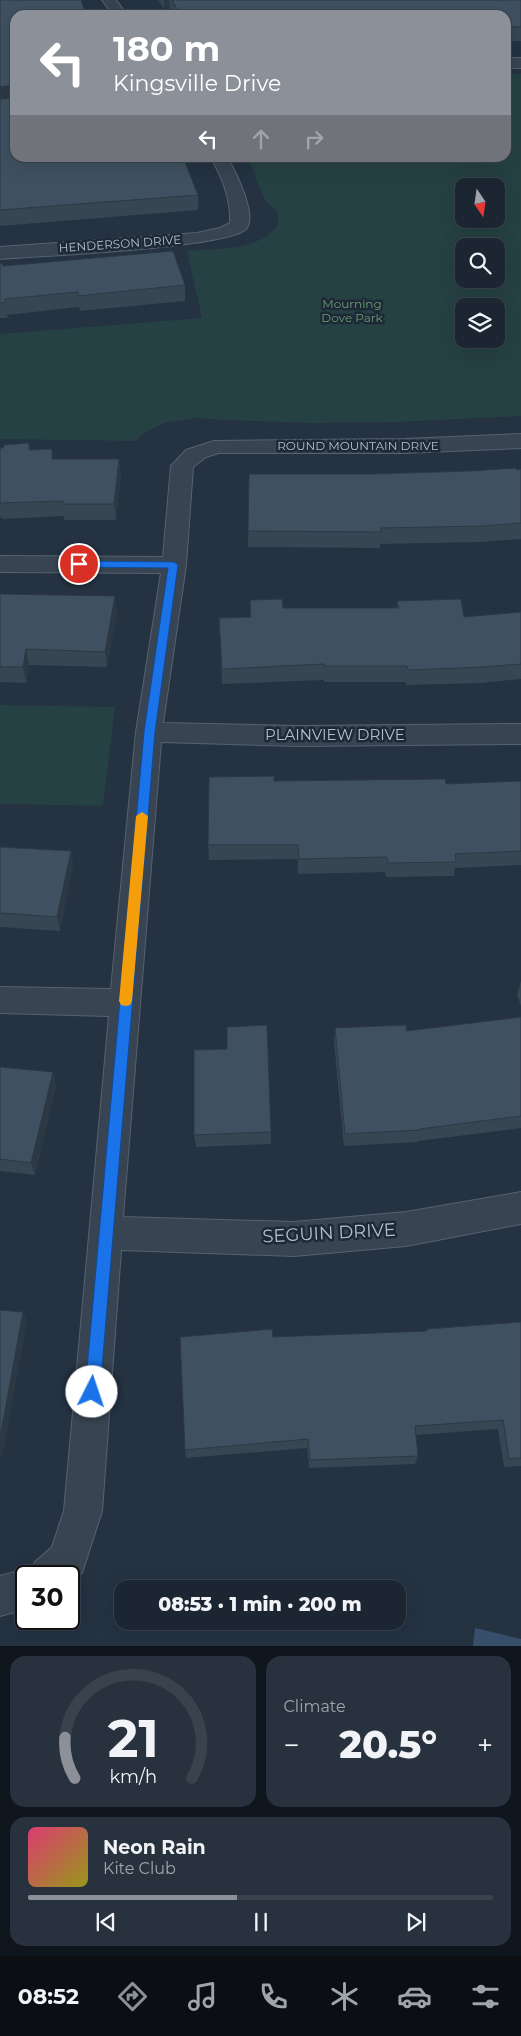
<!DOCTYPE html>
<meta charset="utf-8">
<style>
body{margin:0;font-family:Montserrat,sans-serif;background:#28323e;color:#f1f3f6;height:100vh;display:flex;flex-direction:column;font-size:19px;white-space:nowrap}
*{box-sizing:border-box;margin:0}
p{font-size:16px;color:#a0a5ac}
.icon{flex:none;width:28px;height:28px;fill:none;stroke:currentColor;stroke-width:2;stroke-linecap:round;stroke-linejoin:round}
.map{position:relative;height:1646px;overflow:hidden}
.drawer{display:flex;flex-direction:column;gap:10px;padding:10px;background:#0f151c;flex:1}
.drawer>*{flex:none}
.guide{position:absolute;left:10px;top:10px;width:501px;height:152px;border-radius:15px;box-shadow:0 5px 20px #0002,0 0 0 1px #39434d;background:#8c9099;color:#fff;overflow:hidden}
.needle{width:32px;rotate:167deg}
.buttons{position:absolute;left:455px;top:178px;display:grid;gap:10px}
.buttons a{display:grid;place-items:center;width:50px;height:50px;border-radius:10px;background:#1b2632;box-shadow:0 5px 20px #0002,0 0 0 1px #39434d;font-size:25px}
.speed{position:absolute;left:15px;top:1565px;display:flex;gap:10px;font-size:25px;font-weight:700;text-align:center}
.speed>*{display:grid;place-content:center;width:65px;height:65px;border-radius:50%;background:#1b2632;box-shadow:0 5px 20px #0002,0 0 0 1px #39434d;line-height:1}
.speed .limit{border:2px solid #111;border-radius:8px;background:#fff;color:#111}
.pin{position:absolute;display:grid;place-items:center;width:42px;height:42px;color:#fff;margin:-21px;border:2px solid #fff;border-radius:50%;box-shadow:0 1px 5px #0007}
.me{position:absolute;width:55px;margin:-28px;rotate:4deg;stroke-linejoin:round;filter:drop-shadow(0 0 4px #0008)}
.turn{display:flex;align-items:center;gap:18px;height:105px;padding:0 20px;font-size:22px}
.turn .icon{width:65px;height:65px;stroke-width:2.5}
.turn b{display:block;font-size:35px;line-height:42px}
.lanes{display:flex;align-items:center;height:48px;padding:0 20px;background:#0003;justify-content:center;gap:25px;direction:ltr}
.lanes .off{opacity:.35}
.big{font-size:38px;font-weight:800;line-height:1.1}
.drawer .tile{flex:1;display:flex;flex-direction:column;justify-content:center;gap:8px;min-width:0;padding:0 18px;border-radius:15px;background:#28323e}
.drawer .dial{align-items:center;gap:0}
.dial svg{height:130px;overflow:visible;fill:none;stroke:#39434d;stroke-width:7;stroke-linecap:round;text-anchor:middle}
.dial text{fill:#f1f3f6;stroke:none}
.song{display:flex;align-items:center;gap:15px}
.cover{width:60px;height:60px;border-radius:8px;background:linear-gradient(135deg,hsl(340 70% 55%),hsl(60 70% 35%))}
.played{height:5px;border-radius:2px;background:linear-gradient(90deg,#8c9099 45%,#39434d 45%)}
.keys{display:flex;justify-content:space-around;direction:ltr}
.heat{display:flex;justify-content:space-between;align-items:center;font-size:28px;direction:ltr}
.drawer .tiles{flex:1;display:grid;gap:10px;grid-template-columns:1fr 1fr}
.tile:last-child{grid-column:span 2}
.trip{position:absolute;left:114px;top:1580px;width:292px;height:50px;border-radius:15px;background:#1b2632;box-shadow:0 5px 20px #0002,0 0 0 1px #39434d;font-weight:800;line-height:50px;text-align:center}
.menu{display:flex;height:80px;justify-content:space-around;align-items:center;background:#0b0f14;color:#a0a5ac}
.menu .icon{width:35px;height:35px}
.menu .selected{color:#8c9099}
.menu b{font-size:22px;color:#f1f3f6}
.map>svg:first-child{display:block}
.green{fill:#264143;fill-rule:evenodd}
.water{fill:#374f6a}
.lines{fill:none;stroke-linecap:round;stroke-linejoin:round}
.minor-casing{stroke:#56626f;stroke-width:2}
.minor{fill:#384451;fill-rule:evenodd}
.wall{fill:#364653}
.shaded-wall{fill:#2c3944}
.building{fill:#3f5161;stroke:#2c3944}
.route{fill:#1a73e8;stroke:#114b97}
.slow{fill:#f59e0b}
.labels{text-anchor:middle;stroke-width:5;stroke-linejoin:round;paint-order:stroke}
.far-street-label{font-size:12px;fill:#b5bfcc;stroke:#1d2936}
.far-park-label{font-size:12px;fill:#6a9e73;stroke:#1d2936}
.street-label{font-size:15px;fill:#b5bfcc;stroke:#1d2936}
.near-street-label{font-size:18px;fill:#b5bfcc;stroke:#1d2936}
</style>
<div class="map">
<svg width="521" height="1646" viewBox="0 0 521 1646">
<rect width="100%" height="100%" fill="#243242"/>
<g class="green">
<path d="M 506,74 L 521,74 L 521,416 L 397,422 L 311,423 L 224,420 L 197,418 L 164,423 L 146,432 L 135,441 L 0,439 L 0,334 L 202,318 L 187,251 C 217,248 258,252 278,225 L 278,213 L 265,200 L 248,158 L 506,158 ZM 464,186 L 496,186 L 496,219 L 464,219 ZM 464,246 L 496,246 L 496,279 L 464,279 ZM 464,306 L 496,306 L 496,339 L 464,339 Z"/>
<path d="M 0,705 L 115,707 L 103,806 L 0,804 Z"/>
</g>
<path class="water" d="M 475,1628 L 521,1639 L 521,1646 L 473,1646 Z"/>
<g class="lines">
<defs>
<g id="minor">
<path d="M 102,0 L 116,0 L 127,15 L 113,15 Z"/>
<rect x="506" y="58" width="15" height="10"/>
<path d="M 211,158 L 227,158 C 235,170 258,216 246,229 C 227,248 38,256 0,259 L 0,247 L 197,233 L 220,228 L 230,223 C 231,199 223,179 211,158 Z"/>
<path d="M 521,434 L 521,448 L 404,453 L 219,453 L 206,457 L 193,467 L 186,565 L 163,723 L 300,726 L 521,724 L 521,744 L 300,746 L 161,742 L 123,1217 L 294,1222 L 406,1212 L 521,1192 L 521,1224 L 406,1246 L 294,1256 L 121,1250 L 102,1511 L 82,1573 L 69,1585 L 69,1576 L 26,1576 L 26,1609 L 0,1616 L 0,1576 L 26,1569 L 31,1571 L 35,1562 L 52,1547 L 64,1511 L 109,1016 L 0,1013 L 0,987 L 111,989 L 136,732 L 161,573 L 0,572 L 0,556 L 163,557 L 171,466 L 186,450 L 214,441 L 404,439 Z"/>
</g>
</defs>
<use href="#minor" class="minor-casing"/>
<use href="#minor" class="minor"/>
</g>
<g class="wall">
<path d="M 0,0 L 15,15 L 176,163 L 198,195 L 198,210 L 0,226 Z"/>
<path d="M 158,0 L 521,0 L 521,41 L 506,41 L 506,15 L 173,15 L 170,9 L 164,9 Z"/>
<path d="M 0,264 L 3,266 L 185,285 L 185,301 L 80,311 L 79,307 L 7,315 L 8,318 L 0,318 Z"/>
<path d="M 29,443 L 30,450 L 54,459 L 119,459 L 121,475 L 116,520 L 64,520 L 64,516 L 2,519 L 1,517 L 0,517 L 0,448 Z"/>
<path d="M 521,469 L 521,539 L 480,542 L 380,544 L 380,548 L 248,547 L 249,474 L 374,474 Z"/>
<path d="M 0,594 L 117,612 L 107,667 L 29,665 L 26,683 L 0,682 Z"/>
<path d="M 250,600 L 283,608 L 397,608 L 397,601 L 464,617 L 521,612 L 521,679 L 481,683 L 406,685 L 406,682 L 324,682 L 324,680 L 222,684 L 219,618 L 250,617 Z"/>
<path d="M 274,781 L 446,784 L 521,781 L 521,865 L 455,868 L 454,876 L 386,877 L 385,872 L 298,874 L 298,859 L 209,860 L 208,845 Z"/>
<path d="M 0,847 L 71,851 L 73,866 L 60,931 L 0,927 Z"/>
<path d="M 521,981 L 521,1006 L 517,995 Z"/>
<path d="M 521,1017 L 521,1128 L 418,1141 L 418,1142 L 344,1146 L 334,1042 L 335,1028 L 407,1031 Z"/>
<path d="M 0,1067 L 53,1072 L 56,1085 L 35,1175 L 0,1171 Z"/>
<path d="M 271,1132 L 271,1144 L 196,1147 L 194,1135 Z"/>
<path d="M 521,1322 L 521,1466 L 504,1467 L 498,1429 L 416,1435 L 418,1456 L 415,1464 L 309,1468 L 307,1448 L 186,1458 L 185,1450 L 426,1331 L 427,1329 Z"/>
</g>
<g class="shaded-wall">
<path d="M 164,0 L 169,0 L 170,9 L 164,9 Z"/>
<path d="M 14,85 L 15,100 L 0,102 L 0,87 Z"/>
<path d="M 119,459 L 121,475 L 116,520 L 114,504 Z"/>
<path d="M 115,596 L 117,612 L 107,667 L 105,652 Z"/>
<path d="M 26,649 L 29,665 L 26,683 L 23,667 Z"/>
<path d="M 71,851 L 73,866 L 60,931 L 57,917 Z"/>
<path d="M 53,1072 L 56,1085 L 35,1175 L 31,1163 Z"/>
<path d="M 23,1312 L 27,1322 L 2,1460 L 0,1456 L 0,1438 Z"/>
</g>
<g class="building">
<path d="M 0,0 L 81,0 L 86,15 L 15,15 L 15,158 L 174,158 L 176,163 L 185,162 L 198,195 L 0,210 L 0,99 L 14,98 L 14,85 L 0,87 Z"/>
<path d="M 172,0 L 521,0 L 521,27 L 506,27 L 506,15 L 180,15 Z"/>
<path d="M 173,251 L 185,285 L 78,296 L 78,292 L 5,299 L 5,302 L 0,303 L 0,264 L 2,263 L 3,266 Z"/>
<path d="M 29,443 L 29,450 L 52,449 L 52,459 L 119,459 L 114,504 L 62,504 L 63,501 L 0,503 L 0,448 L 3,448 L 4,445 Z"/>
<path d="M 516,468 L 517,470 L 521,469 L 521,523 L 483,526 L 381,528 L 381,532 L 248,531 L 249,474 L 374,474 L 470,471 Z"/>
<path d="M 0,594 L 115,596 L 105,652 L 26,649 L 23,667 L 0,667 Z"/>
<path d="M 282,599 L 283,608 L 399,608 L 397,601 L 461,599 L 464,617 L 521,612 L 521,664 L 484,667 L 408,670 L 407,666 L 324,666 L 324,664 L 222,669 L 219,618 L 251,617 L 250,600 Z"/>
<path d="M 274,776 L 274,781 L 445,779 L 446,784 L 521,781 L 521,851 L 455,854 L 456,862 L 388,863 L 387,857 L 299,859 L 298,845 L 208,845 L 209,777 Z"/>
<path d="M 0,847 L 71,851 L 57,917 L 0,913 Z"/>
<path d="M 521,1017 L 521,1116 L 420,1129 L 420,1130 L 345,1134 L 335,1028 L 406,1025 L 407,1031 Z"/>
<path d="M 267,1025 L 271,1132 L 194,1135 L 194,1050 L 227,1049 L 227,1027 Z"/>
<path d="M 0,1067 L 53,1072 L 31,1163 L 0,1159 Z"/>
<path d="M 0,1310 L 23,1312 L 0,1438 Z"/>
<path d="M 521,1322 L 521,1458 L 509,1459 L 503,1420 L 415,1426 L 418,1456 L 310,1460 L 308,1439 L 185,1450 L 180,1337 L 272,1329 L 273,1337 L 427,1331 L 427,1329 Z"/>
</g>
<path class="route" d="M 79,561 L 174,562 L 178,565 L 155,732 L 100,1392 L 98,1398 L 92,1400 L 87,1398 L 85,1392 L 144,732 L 168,568 L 76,567 L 74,564 Z"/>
<path class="slow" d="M 142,812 L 148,816 L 132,1001 L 130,1005 L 126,1006 L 121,1005 L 119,1001 L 136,816 Z"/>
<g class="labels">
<g class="far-street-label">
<text transform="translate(120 244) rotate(-4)" y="4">HENDERSON DRIVE</text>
<text x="358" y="450">ROUND MOUNTAIN DRIVE</text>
</g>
<g class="far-park-label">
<text x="352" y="308">Mourning<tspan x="352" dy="14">Dove Park</tspan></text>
</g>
<g class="street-label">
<text x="335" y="740">PLAINVIEW DRIVE</text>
</g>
<g class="near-street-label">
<text transform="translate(329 1233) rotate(-3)" y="6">SEGUIN DRIVE</text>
</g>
</g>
</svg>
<div class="buttons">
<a><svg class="needle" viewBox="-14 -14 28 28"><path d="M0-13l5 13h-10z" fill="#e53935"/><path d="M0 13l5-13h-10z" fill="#a0a5ac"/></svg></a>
<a><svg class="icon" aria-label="search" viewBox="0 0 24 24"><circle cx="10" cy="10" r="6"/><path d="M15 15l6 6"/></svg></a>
<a><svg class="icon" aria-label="layers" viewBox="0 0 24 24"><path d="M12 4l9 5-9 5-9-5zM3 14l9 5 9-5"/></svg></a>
</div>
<div class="speed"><div class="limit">30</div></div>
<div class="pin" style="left:79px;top:564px;background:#d93025"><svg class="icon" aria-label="arrive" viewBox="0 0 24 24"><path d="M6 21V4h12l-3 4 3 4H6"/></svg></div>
<svg class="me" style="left:92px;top:1392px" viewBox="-20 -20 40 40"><circle r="19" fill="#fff"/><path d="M0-13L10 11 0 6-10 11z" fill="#1a73e8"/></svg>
<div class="trip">08:53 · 1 min · 200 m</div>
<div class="guide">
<div class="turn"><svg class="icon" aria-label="left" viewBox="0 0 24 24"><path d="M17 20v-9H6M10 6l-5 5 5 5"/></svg><div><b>180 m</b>Kingsville Drive</div></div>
<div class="lanes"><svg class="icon" aria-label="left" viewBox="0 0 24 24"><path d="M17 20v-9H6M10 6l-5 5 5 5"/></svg><svg class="icon off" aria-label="ahead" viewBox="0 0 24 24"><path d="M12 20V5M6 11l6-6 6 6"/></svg><svg class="icon off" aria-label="right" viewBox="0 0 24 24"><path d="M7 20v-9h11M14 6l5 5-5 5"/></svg></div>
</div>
</div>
<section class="drawer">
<div class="tiles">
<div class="tile dial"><svg viewBox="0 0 100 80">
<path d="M14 69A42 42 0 1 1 86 69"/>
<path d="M14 69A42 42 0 0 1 8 44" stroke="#8c9099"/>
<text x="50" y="56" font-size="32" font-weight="700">21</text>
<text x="50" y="72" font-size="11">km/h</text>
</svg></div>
<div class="tile"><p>Climate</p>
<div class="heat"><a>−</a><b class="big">20.5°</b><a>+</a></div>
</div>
<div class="tile">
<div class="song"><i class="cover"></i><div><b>Neon Rain</b><p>Kite Club</p></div></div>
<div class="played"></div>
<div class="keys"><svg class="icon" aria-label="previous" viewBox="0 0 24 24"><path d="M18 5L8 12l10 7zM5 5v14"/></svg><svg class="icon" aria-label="pause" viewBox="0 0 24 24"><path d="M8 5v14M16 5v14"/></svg><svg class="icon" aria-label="next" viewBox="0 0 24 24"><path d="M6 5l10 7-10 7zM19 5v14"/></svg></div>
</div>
</div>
</section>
<nav class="menu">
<b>08:52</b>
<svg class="icon selected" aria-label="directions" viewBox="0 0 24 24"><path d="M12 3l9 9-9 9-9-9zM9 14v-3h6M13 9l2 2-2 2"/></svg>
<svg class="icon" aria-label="music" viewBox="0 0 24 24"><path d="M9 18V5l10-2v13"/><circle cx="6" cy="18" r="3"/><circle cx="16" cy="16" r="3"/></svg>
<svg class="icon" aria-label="phone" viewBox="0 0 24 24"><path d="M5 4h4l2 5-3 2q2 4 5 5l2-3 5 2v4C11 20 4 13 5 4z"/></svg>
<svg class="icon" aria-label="climate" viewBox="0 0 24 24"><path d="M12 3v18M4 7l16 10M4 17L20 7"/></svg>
<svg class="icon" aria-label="car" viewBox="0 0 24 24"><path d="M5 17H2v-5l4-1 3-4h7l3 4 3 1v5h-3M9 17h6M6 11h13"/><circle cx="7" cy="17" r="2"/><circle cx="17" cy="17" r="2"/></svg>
<svg class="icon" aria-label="filters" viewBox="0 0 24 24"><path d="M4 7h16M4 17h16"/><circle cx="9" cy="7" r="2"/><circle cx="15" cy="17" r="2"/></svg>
</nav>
